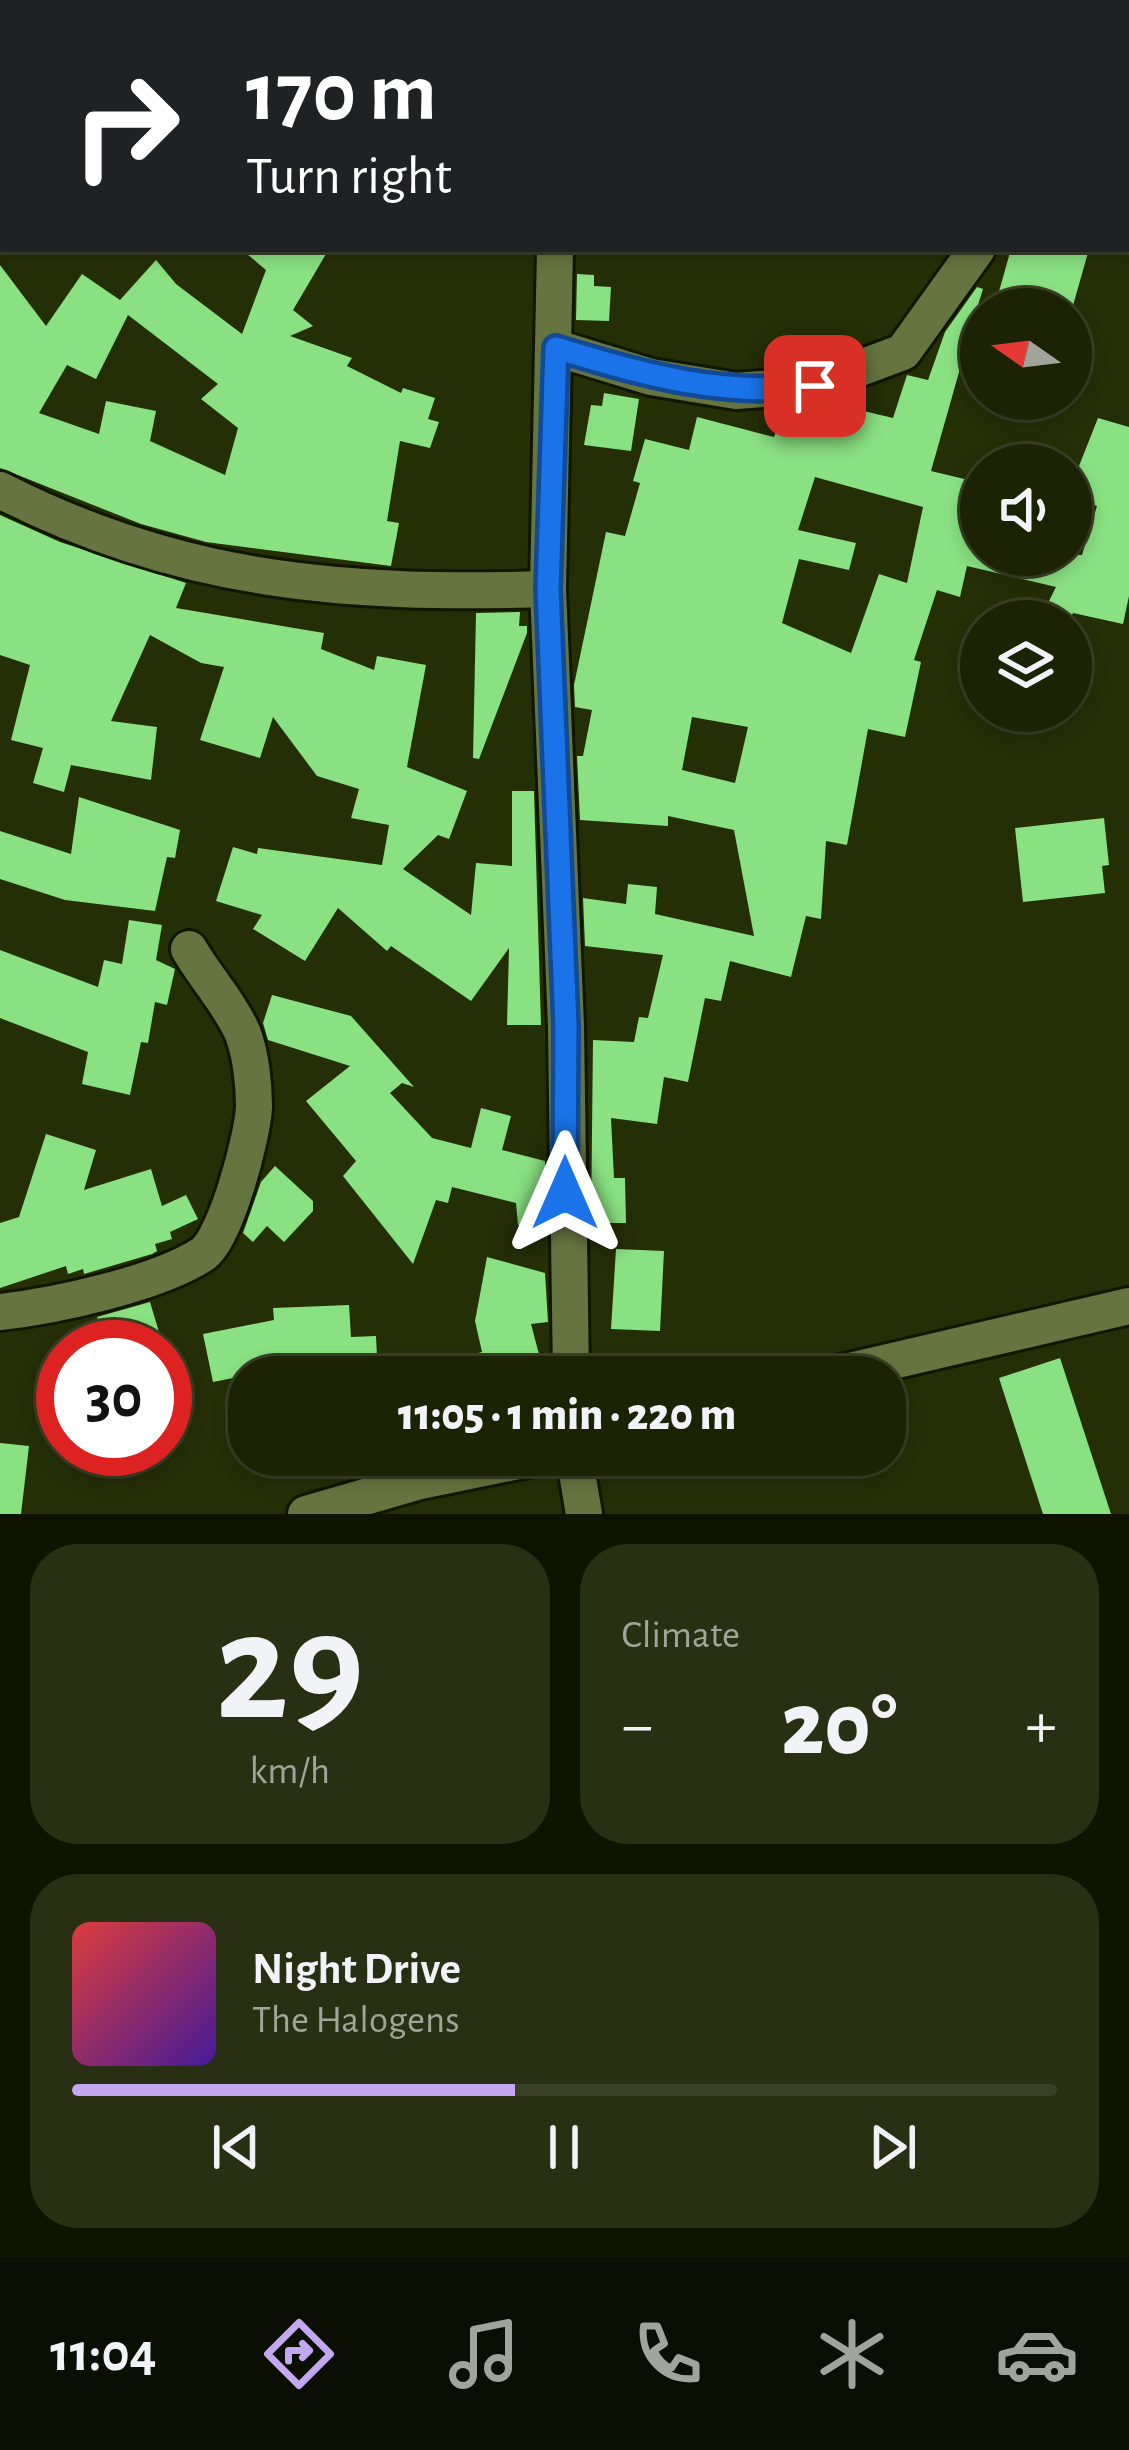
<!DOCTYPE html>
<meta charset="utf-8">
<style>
body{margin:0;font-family:"Alegreya Sans",sans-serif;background:#292f13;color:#f1f3f6;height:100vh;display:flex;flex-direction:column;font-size:45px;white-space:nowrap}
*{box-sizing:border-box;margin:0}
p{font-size:39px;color:#a0a49a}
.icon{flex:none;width:66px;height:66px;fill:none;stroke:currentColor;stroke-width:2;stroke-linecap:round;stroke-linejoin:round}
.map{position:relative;height:1514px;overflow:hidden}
.panel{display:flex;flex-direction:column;gap:30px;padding:30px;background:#0f1302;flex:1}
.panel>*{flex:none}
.guide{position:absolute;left:0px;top:0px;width:1131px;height:252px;box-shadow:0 6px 18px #0003,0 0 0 3px #3a4026;background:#202124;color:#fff;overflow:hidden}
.needle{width:78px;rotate:284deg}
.buttons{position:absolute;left:960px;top:288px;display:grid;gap:24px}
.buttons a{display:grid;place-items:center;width:132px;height:132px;border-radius:50%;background:#1c2304;box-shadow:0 6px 18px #0003,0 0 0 3px #3a4026;font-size:60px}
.speed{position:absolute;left:36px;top:1320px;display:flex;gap:24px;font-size:60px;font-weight:700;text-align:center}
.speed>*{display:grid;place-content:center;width:156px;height:156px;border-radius:50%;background:#1c2304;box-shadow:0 6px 18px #0003,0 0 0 3px #3a4026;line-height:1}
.speed .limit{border:18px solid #d22;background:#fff;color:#111}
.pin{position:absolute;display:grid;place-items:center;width:102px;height:102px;color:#fff;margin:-51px;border-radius:24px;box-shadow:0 6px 18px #0006}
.me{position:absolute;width:132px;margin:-66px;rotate:0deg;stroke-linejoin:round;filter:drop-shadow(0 0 9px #0008)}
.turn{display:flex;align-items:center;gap:42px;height:252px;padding:0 48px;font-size:54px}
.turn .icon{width:156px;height:156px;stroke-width:2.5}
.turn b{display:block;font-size:84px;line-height:102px}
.big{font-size:90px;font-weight:800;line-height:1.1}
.panel .tile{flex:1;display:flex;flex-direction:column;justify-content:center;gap:18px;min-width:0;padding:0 42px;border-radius:48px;background:#292f13}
.panel .dial{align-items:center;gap:0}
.dial b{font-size:156px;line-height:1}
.song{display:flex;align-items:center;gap:36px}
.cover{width:144px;height:144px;border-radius:18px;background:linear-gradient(135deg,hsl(0 70% 55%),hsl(260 70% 35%))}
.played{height:12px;border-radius:6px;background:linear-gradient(90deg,#c4a7f1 45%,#3a4026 45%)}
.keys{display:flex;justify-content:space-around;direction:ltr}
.heat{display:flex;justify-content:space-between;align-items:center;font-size:66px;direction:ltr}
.panel .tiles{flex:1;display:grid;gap:30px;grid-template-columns:1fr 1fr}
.tile:last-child{grid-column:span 2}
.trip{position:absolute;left:228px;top:1356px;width:678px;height:120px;border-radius:48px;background:#1c2304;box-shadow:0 6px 18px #0003,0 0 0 3px #3a4026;font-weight:800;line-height:120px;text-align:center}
.dock{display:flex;height:192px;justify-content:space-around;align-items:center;background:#0b0e02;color:#a0a49a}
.dock .icon{width:84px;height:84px}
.dock .on{color:#c4a7f1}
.dock b{font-size:54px;color:#f1f3f6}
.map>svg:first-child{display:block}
.building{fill:#8ae182;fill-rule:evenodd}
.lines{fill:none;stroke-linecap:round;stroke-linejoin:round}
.minor-casing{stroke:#101600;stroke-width:42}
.minor{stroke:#667540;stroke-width:36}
.route-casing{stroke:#114b97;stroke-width:30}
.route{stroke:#1a73e8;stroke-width:21}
</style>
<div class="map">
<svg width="1129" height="1514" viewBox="0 0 1129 1514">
<rect width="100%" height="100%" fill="#252f06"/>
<g class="building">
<path d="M 241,249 L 329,249 L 293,310 L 313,326 L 290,336 L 352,358 L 347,366 L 401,393 L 403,388 L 435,398 L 428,419 L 439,422 L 430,448 L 400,441 L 387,521 L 399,523 L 391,566 L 206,542 L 141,524 L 0,468 L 0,265 L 46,326 L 82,274 L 120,300 L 156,260 L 176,284 L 242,334 L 266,270 ZM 128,315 L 218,384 L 201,399 L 238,428 L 225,475 L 150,441 L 156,411 L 106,401 L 99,434 L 39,413 L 67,365 L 96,379 Z"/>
<path d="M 1011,249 L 1089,249 L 1072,309 L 994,309 Z"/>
<path d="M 577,274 L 594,275 L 594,286 L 611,287 L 609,321 L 576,320 Z"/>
<path d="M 977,287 L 983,289 L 978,305 L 981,357 L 965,351 L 931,471 L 981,483 L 981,555 L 1082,555 L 1097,506 L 1079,500 L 1081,492 L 1071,489 L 1071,464 L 1079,466 L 1098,418 L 1129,427 L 1129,596 L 1123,624 L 1073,613 L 1069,621 L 1039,621 L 1056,587 L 967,566 L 960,597 L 937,590 L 914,660 L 921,662 L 905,737 L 868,729 L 847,845 L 826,841 L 821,919 L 806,916 L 791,977 L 730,961 L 721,1001 L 705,998 L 688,1082 L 664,1077 L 657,1124 L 611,1118 L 614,1178 L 625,1178 L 626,1223 L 591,1223 L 593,1040 L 634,1042 L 639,1017 L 648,1018 L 663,955 L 585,946 L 583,898 L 626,904 L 628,884 L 657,887 L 655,914 L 754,936 L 734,830 L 668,816 L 668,826 L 580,820 L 577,756 L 583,756 L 592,710 L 575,707 L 574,685 L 606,532 L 625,536 L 640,483 L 633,481 L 645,439 L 689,450 L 697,417 L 774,437 L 784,410 L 830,403 L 893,418 L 907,375 L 928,380 L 945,332 ZM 815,477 L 923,507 L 907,583 L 879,574 L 851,653 L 782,623 L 799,559 L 849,570 L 856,543 L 798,530 ZM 692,717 L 748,727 L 735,783 L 682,770 Z"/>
<path d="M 604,393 L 639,399 L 631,451 L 584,445 L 591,405 L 602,406 Z"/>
<path d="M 0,515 L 60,542 L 186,583 L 176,608 L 324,633 L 321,649 L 374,670 L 377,656 L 426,665 L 407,767 L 467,791 L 449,839 L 438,835 L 403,869 L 471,915 L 476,863 L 512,866 L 512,791 L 534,791 L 541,1025 L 507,1025 L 509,948 L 471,1001 L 391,946 L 387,951 L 338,908 L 305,961 L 253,929 L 262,915 L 216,901 L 233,847 L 257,854 L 258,848 L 382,865 L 389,825 L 351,818 L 359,789 L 317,776 L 273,717 L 260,758 L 200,740 L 224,667 L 201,663 L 150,635 L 111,721 L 157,727 L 151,780 L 71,765 L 64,792 L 33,783 L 43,748 L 11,740 L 30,665 L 0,655 Z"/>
<path d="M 520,612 L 519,626 L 527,626 L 527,633 L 479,759 L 473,758 L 476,613 Z"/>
<path d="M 79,797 L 180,830 L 175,858 L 167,857 L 155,911 L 65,900 L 0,879 L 0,831 L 71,854 Z"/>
<path d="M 1104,818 L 1109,865 L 1102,866 L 1105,893 L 1023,902 L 1015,828 Z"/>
<path d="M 129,920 L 162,925 L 156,960 L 175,969 L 167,1005 L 155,1002 L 148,1043 L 141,1042 L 130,1095 L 82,1084 L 88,1052 L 0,1018 L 0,950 L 98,987 L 104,960 L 122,964 Z"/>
<path d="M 272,995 L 351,1016 L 414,1087 L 402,1083 L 390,1093 L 432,1138 L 471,1148 L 481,1108 L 511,1116 L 502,1150 L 545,1161 L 546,1224 L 518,1225 L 516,1203 L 452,1187 L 448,1203 L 436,1200 L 413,1264 L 343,1176 L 356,1161 L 306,1101 L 350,1066 L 268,1040 L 263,1023 Z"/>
<path d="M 46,1134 L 96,1150 L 84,1190 L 151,1169 L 162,1206 L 186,1195 L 198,1219 L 170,1232 L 172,1239 L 155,1244 L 157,1251 L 152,1254 L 84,1274 L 83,1269 L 68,1274 L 66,1266 L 0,1288 L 0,1223 L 19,1217 Z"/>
<path d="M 275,1166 L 313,1201 L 313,1211 L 284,1242 L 267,1226 L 253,1242 L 243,1233 L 261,1182 Z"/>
<path d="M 616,1249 L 664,1251 L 660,1331 L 611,1329 Z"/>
<path d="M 487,1257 L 545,1273 L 548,1322 L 531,1324 L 545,1377 L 421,1377 L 420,1369 L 482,1352 L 475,1321 Z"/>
<path d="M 150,1302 L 162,1342 L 106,1347 L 97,1317 Z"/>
<path d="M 349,1305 L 351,1337 L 376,1336 L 378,1377 L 292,1377 L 290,1367 L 213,1382 L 203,1334 L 274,1320 L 273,1308 Z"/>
<path d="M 1060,1358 L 1111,1514 L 1043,1514 L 999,1378 Z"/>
<path d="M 0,1443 L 29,1446 L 21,1514 L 0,1514 Z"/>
</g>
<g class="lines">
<defs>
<g id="minor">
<path d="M 545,0 L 545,3"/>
<path d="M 287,3 L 290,0"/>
<path d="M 1128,21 L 1129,19"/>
<path d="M 0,197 L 3,197"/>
<path d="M 555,249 L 548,589 L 566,1026 L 571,1377"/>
<path d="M 556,348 L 651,377 L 736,391 L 815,385 L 903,352 L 977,249"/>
<path d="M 0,490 C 182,583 347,595 548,589"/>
<path d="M 0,1312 C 55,1306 157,1284 203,1254 C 226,1238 253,1135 254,1107 C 254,1085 251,1055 243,1034 C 231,1005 205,977 189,949"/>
<path d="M 824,1377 L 1129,1306"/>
<path d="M 574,1455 L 584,1514"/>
<path d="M 306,1514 L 420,1481 L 548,1455"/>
</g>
</defs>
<use href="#minor" class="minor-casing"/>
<use href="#minor" class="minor"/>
</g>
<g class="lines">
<defs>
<path id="route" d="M 565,1193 L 566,1026 L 548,589 L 556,348 C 643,375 724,397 815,386"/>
</defs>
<use href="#route" class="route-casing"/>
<use href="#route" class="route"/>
</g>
</svg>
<div class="buttons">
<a><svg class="needle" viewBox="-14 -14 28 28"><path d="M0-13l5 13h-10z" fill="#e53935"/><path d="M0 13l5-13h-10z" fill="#a0a49a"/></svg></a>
<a><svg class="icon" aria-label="sound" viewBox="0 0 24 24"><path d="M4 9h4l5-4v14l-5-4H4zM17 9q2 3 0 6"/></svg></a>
<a><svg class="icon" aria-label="layers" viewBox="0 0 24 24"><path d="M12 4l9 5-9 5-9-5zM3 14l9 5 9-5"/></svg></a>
</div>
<div class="speed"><div class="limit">30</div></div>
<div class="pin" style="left:815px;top:386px;background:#d93025"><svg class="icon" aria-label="arrive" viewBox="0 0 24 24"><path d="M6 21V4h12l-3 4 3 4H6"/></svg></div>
<svg class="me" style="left:565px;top:1193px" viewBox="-20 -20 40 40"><path d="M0-17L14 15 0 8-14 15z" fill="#1a73e8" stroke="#fff" stroke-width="4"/></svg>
<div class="trip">11:05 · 1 min · 220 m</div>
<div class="guide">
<div class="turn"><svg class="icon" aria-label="right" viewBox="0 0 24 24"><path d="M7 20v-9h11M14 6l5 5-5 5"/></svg><div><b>170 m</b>Turn right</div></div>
</div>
</div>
<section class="panel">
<div class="tiles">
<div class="tile dial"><b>29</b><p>km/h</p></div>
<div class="tile"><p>Climate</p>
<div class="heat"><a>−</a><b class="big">20°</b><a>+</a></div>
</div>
<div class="tile">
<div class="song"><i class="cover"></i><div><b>Night Drive</b><p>The Halogens</p></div></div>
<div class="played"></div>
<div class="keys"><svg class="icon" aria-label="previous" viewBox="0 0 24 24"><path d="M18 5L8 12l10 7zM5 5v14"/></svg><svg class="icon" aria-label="pause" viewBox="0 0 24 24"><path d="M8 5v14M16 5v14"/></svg><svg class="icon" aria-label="next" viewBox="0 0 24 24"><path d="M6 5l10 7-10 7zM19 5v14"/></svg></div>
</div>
</div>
</section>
<nav class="dock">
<b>11:04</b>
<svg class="icon on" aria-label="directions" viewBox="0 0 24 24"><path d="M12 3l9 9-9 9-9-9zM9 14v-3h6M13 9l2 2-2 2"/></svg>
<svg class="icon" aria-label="music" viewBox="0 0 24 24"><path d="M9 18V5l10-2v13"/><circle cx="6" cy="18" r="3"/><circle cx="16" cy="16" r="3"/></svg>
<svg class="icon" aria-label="phone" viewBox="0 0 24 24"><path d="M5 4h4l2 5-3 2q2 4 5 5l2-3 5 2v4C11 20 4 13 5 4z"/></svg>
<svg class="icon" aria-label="climate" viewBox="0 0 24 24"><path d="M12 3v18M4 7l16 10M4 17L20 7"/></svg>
<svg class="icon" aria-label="car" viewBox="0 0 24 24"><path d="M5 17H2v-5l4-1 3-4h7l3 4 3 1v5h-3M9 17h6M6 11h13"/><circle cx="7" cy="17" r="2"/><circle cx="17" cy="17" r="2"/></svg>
</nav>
